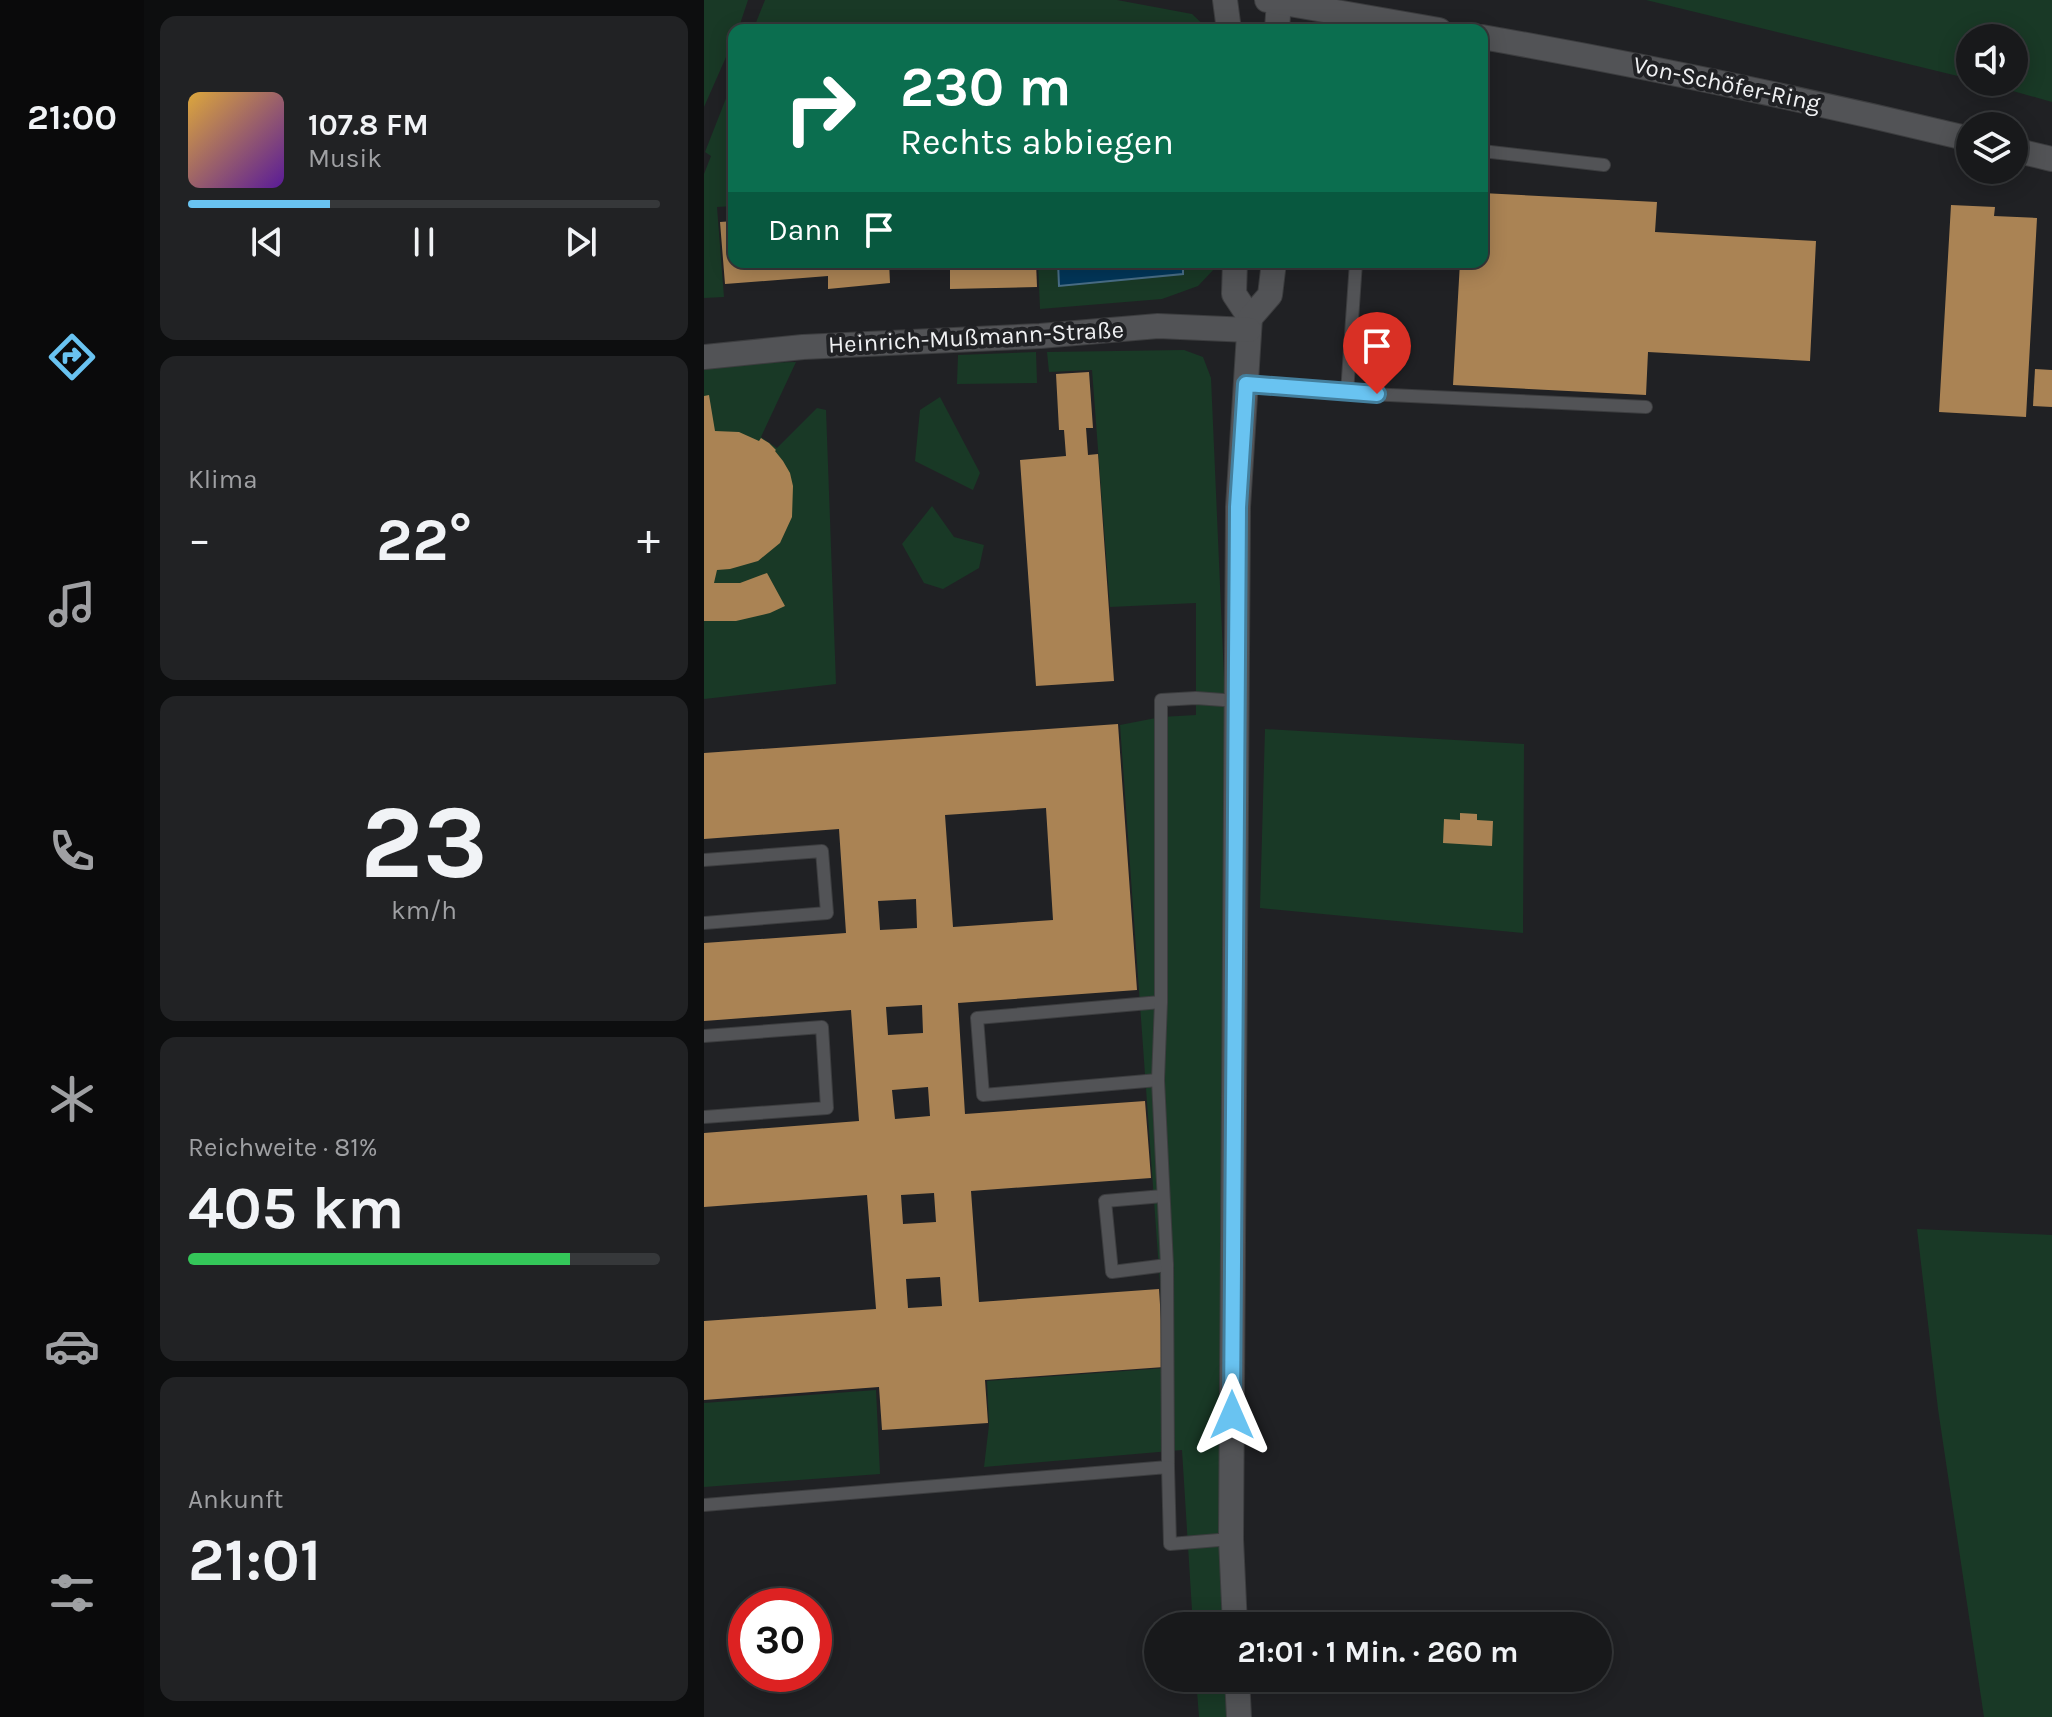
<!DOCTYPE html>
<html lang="de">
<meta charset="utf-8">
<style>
body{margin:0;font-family:Karla,sans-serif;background:#212224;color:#f1f3f6;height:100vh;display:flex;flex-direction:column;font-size:30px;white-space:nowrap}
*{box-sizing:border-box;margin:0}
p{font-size:26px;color:#9fa0a3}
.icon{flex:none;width:44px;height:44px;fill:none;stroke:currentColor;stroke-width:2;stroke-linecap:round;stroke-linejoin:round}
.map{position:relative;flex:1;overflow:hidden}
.panel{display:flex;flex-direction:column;gap:16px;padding:16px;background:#0d0e0f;width:560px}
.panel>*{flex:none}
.banner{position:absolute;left:24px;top:24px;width:760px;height:244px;border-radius:16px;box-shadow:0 4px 20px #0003,0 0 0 2px #36383a;background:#0b6e4f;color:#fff;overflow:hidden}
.fabs{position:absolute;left:1252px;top:24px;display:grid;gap:16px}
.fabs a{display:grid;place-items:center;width:72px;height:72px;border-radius:50%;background:#18191b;box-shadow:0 4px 20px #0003,0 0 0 2px #36383a;font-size:40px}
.speed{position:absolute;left:24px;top:1588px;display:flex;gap:16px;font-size:40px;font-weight:700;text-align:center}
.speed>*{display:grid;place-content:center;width:104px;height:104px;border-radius:50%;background:#18191b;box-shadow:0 4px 20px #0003,0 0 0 2px #36383a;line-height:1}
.speed .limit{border:12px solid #d22;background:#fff;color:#111}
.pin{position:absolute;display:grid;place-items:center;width:68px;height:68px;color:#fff;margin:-82px -34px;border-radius:50% 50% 50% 0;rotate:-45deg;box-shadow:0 0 8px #0007}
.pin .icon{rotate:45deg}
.me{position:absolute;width:88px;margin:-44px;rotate:0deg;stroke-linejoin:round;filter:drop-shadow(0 0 6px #0008)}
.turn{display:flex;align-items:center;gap:28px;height:168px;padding:0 40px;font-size:36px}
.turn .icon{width:104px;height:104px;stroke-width:2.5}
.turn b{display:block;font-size:56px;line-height:68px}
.then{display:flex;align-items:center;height:76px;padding:0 40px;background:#0003;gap:16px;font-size:30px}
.big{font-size:60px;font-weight:700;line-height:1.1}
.panel .widget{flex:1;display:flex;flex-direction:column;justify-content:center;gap:12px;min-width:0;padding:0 28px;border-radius:16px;background:#212224}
.panel .dial{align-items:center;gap:0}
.dial b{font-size:104px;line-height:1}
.song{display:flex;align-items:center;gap:24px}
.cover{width:96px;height:96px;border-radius:12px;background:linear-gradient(135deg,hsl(40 70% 55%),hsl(270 70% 35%))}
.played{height:8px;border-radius:4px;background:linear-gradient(90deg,#69c3f1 30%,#36383a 30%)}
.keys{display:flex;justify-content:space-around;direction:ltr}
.heat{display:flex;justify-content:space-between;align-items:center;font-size:44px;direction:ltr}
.charge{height:12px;border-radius:6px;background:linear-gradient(90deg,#34c759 81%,#36383a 0)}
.trip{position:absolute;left:440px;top:1612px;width:468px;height:80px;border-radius:40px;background:#18191b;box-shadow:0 4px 20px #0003,0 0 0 2px #36383a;font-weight:700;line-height:80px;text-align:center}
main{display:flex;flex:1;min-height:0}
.tabs{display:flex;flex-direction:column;width:144px;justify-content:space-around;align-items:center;background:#0a0a0b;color:#9fa0a3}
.tabs .icon{width:56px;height:56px}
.tabs .current{color:#69c3f1}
.tabs b{font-size:36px;color:#f1f3f6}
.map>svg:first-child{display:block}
.green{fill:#193926}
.water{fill:#023659;stroke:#496e87;stroke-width:2}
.building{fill:#aa8354;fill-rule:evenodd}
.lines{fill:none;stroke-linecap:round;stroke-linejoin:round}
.service-casing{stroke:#3c3d3f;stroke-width:14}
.minor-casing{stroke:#3c3d3f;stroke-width:26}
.secondary-casing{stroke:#3c3d3f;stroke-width:26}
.service{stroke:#525356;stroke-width:12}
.minor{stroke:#525356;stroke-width:24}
.secondary{stroke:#525356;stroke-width:24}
.route-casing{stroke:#447f9d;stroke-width:20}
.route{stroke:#69c3f1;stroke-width:14}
.labels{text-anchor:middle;stroke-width:8;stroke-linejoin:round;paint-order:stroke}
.street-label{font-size:24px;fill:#eff0f2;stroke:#202124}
</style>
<main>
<nav class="tabs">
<b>21:00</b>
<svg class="icon current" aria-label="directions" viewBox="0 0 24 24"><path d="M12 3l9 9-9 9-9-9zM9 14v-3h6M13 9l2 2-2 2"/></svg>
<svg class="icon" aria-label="music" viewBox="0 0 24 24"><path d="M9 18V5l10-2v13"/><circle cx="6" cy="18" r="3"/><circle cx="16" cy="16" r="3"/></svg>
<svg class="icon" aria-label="phone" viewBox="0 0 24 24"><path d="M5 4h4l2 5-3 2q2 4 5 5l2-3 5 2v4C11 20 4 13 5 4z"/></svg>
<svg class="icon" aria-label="climate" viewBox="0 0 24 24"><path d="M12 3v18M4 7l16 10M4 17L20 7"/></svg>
<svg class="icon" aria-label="car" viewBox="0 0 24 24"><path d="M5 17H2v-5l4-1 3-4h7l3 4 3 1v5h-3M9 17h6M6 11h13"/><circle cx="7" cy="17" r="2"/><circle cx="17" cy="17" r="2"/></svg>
<svg class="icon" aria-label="filters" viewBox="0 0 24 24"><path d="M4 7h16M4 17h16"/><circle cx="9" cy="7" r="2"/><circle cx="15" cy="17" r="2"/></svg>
</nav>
<section class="panel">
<div class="widget">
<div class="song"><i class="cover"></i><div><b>107.8 FM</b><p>Musik</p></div></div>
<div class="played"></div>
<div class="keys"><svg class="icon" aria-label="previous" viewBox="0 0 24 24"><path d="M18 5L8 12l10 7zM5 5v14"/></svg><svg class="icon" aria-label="pause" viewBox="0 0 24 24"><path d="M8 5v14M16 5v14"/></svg><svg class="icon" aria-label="next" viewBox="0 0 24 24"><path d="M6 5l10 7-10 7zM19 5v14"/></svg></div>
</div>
<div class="widget"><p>Klima</p>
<div class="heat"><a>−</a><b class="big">22°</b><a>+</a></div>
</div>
<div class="widget dial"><b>23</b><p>km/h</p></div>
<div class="widget"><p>Reichweite · 81%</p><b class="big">405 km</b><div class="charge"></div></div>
<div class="widget"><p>Ankunft</p><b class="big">21:01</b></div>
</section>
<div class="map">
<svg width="1348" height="1717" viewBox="0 0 1348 1717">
<rect width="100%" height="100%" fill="#202124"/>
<g class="green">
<path d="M 0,0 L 44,0 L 34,30 L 30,30 L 30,39 L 0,107 Z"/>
<path d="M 61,0 L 413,0 L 488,14 L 505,30 L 49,30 Z"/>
<path d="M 942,0 L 1348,0 L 1348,102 L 1277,82 L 1310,82 L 1310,38 L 1266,38 L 1266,79 Z"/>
<path d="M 30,78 L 30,206 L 13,207 L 20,297 L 0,298 L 0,174 L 7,156 L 1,152 Z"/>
<path d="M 334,262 L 511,262 L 511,268 L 494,286 L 458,299 L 336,309 Z"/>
<path d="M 480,350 L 499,357 L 507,378 L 521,700 L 531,1626 L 489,1626 L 478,1450 L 280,1467 L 285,1425 L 283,1381 L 462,1368 L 416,725 L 457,717 L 492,715 L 492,603 L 406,607 L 388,370 L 345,372 L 343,352 Z"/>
<path d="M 332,352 L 333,383 L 253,384 L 254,355 Z"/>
<path d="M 92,362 L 57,437 L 73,448 L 113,408 L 122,410 L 132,684 L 0,699 L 0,365 Z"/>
<path d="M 236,397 L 276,473 L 269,490 L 211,461 L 216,410 Z"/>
<path d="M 228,506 L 250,537 L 280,545 L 275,568 L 239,589 L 220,583 L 198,544 Z"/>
<path d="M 561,729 L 820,744 L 819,933 L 556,908 Z"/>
<path d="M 1213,1229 L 1348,1235 L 1348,1717 L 1280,1717 L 1234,1409 Z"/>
<path d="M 172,1390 L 176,1474 L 0,1487 L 0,1403 Z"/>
<path d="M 492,1678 L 533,1678 L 535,1717 L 495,1717 Z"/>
</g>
<path class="water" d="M 354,262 L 479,262 L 479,274 L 355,286 Z"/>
<g class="building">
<path d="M 778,193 L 953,202 L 951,232 L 1112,241 L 1106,361 L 944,352 L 942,395 L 749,385 L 756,262 L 778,262 Z"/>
<path d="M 1247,205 L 1291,207 L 1290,216 L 1333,218 L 1322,417 L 1235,412 Z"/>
<path d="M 30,221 L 30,262 L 185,262 L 186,283 L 124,289 L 124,276 L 21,284 L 16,222 Z"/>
<path d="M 246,262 L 332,262 L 333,287 L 246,289 Z"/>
<path d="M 1331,369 L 1348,370 L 1348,407 L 1329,406 Z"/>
<path d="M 385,372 L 389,428 L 382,428 L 384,455 L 394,454 L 410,681 L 332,686 L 316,460 L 362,456 L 360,430 L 355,430 L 352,374 Z"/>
<path d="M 5,395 L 11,431 L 35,432 L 55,441 L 57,438 L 65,443 L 72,450 L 71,451 L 79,461 L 86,473 L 89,486 L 88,517 L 76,543 L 54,561 L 26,569 L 13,570 L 10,583 L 36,583 L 63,573 L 81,606 L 66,613 L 32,621 L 0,621 L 0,396 Z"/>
<path d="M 414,724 L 433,990 L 254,1003 L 261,1114 L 441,1101 L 447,1178 L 267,1191 L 275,1302 L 455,1289 L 460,1367 L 281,1380 L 284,1423 L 178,1430 L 175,1387 L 0,1400 L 0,1321 L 172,1309 L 163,1195 L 0,1207 L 0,1133 L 155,1121 L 147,1010 L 0,1021 L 0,943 L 142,933 L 135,829 L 0,839 L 0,753 ZM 342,808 L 349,920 L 249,927 L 241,815 ZM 212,899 L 213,928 L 176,930 L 174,901 ZM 218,1005 L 219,1033 L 184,1035 L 182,1007 ZM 224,1087 L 226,1116 L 191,1119 L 188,1090 ZM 230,1193 L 232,1222 L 199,1224 L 197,1195 ZM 236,1277 L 238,1306 L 204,1308 L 202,1279 Z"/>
<path d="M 756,813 L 773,814 L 773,820 L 789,821 L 788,846 L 739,843 L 740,819 L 756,820 Z"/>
</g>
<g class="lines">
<defs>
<g id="service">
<path d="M 778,151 L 900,165"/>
<path d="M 542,384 L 643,393 L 652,262"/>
<path d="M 643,393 L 942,407"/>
<path d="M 0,860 L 118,851 L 123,913 L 0,923"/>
<path d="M 0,1036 L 118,1027 L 123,1108 L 0,1117"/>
<path d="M 454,1080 L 279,1095 L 273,1018 L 457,1002"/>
<path d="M 459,1196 L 401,1201 L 408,1272 L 463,1265"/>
<path d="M 464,1467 L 463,1265 L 454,1080 L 457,1002 L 457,700 L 492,698 L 533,701"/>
<path d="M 0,1505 L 464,1467 L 466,1544 L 527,1539"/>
</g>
<g id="minor">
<path d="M 521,0 L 525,30"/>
<path d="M 573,30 L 575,0"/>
<path d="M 531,262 L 530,294 L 546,318 L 534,507 L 527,1539 L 531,1626"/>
<path d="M 546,318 L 566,295 L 570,262"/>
<path d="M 0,357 L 99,347 L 336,336 L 454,326 L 545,330"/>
<path d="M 533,1678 L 535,1717"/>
</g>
<g id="secondary">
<path d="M 563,0 L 735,30"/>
<path d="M 778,37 C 942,66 1104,100 1266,139"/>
<path d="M 1310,150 L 1348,159"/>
</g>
</defs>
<use href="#service" class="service-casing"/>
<use href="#minor" class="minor-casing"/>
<use href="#secondary" class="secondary-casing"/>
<use href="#service" class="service"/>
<use href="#minor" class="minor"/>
<use href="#secondary" class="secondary"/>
</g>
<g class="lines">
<defs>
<path id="route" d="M 528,1415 L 534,507 L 542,384 L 673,394"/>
</defs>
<use href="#route" class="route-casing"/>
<use href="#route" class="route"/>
</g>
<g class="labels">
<g class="street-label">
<text transform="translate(1023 84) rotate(12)" y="8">Von-Schöfer-Ring</text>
<text transform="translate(272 337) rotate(-3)" y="8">Heinrich-Mußmann-Straße</text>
</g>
</g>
</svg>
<div class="fabs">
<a><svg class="icon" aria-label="sound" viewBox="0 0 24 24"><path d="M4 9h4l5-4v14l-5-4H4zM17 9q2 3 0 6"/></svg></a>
<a><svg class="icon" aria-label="layers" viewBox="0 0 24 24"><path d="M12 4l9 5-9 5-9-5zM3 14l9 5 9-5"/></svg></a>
</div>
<div class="speed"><div class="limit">30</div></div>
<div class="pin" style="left:673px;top:394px;background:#d93025"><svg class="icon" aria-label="arrive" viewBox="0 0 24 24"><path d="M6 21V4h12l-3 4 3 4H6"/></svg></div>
<svg class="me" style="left:528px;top:1415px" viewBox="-20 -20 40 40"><path d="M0-17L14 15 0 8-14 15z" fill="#69c3f1" stroke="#fff" stroke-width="4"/></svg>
<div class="trip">21:01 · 1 Min. · 260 m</div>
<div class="banner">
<div class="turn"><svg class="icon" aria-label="right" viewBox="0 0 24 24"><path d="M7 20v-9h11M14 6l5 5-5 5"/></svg><div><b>230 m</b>Rechts abbiegen</div></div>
<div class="then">Dann<svg class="icon" aria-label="arrive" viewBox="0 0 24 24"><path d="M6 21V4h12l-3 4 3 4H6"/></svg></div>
</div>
</div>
</main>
